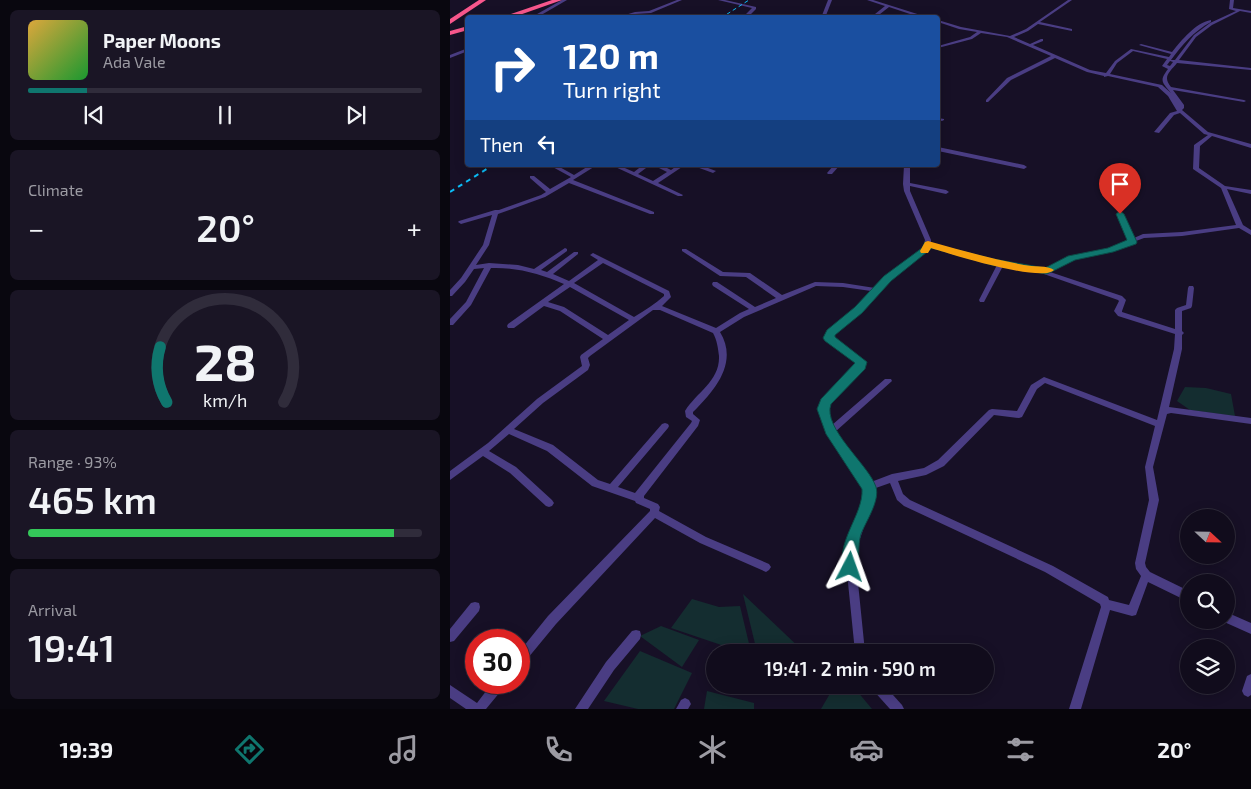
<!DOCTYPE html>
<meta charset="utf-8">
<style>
body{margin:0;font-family:"Exo 2",sans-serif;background:#1a1525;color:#f1f3f6;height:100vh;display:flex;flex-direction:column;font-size:19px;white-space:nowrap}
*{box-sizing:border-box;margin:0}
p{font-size:16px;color:#9c9ba3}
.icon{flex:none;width:28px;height:28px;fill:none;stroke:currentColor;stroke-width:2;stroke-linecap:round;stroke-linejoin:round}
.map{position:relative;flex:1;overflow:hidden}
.details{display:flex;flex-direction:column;gap:10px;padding:10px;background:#09070f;width:450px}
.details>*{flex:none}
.hud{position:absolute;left:15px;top:15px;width:475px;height:152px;border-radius:5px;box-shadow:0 2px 12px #0003,0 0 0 1px #302c3b;background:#1a4fa0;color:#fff;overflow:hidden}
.needle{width:32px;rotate:112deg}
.fabs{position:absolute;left:730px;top:509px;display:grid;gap:10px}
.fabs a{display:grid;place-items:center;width:55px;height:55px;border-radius:50%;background:#110c1c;box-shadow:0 2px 12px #0003,0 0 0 1px #302c3b;font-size:25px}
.speed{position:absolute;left:15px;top:629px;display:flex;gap:10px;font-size:25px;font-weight:700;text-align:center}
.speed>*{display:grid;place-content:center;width:65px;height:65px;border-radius:50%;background:#110c1c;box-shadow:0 2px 12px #0003,0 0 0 1px #302c3b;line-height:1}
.speed .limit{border:8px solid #d22;background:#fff;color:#111}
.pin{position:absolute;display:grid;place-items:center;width:42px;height:42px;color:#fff;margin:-51px -21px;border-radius:50% 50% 50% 0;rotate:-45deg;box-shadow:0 0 5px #0007}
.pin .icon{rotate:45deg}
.me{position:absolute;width:55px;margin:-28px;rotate:4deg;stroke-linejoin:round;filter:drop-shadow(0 0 4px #0008)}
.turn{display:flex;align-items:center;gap:18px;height:105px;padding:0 15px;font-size:22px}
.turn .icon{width:65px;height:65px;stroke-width:2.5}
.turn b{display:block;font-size:35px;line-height:42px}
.then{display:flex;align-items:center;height:48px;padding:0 15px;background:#0003;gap:10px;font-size:19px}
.big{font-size:38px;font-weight:600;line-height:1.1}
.details .card{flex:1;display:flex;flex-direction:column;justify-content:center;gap:8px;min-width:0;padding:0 18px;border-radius:8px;background:#1a1525}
.details .dial{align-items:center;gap:0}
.dial svg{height:130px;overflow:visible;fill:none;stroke:#302c3b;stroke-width:7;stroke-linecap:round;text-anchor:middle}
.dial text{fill:#f1f3f6;stroke:none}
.song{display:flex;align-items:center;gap:15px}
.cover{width:60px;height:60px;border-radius:8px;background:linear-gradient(135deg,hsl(40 70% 55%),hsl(130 70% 35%))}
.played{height:5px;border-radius:2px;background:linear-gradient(90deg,#0f766e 15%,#302c3b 15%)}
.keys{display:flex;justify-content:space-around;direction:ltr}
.heat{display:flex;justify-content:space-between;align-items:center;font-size:28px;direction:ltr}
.charge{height:8px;border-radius:4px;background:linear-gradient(90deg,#34c759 93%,#302c3b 0)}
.trip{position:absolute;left:256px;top:644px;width:288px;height:50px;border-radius:25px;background:#110c1c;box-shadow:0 2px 12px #0003,0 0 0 1px #302c3b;font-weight:600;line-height:50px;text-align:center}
.tab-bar{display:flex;height:80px;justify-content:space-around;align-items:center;background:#07050b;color:#9c9ba3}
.tab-bar .icon{width:35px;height:35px}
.tab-bar .selected{color:#0f766e}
.tab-bar b{font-size:22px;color:#f1f3f6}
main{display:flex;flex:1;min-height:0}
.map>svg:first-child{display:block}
.green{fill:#142d30}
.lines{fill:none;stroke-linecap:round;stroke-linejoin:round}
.street{fill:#4a3d83;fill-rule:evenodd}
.highway{fill:#f9578d;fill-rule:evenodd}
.rail-far1{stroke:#0bbcf6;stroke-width:1;stroke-dasharray:4 3;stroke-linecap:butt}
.rail{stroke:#0bbcf6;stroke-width:2;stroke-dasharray:5 4.5;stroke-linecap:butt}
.route{fill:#0f766e;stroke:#0a4d48}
.slow{fill:#f59e0b}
</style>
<main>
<section class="details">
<div class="card">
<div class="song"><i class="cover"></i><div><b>Paper Moons</b><p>Ada Vale</p></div></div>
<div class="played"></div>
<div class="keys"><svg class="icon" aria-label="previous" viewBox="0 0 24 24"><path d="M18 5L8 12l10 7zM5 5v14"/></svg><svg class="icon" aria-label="pause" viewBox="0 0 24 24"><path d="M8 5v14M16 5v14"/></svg><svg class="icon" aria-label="next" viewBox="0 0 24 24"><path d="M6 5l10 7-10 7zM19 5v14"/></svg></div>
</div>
<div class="card"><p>Climate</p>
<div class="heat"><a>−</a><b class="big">20°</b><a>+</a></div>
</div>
<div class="card dial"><svg viewBox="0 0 100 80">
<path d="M14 69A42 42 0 1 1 86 69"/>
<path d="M14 69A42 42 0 0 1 10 35" stroke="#0f766e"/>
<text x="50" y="56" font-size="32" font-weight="700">28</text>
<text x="50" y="72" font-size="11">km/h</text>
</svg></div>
<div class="card"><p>Range · 93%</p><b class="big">465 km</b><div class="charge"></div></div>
<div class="card"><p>Arrival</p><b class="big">19:41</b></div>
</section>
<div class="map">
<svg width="801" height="709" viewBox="0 0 801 709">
<rect width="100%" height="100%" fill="#171026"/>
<g class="green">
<path d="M 735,387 L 756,388 L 781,394 L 785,416 L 740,410 L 727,401 Z"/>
<path d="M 293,594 L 354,652 L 307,652 Z"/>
<path d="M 242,599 L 269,607 L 290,606 L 301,652 L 292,652 L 221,628 Z"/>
<path d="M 211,626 L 249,640 L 232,667 L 190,636 Z"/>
<path d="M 190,651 L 242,673 L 224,709 L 188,709 L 154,701 Z"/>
<path d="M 385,685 L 402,685 L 422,709 L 371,709 Z"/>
<path d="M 257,691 L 304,703 L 304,709 L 254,709 Z"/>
</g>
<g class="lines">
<g class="street">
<path d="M 112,0 L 117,0 L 86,18 L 80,18 Z"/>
<path d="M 227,0 L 232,0 L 201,13 L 185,14 L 173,18 L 165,18 L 185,12 L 199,11 Z"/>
<path d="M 268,0 L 275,0 L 306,7 L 306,9 L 301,14 L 309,18 L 303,18 L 296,14 L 302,8 Z"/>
<path d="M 378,0 L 382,0 L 375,18 L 371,18 Z"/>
<path d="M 417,0 L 423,0 L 480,18 L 472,18 L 439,7 L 425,18 L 420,18 L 435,6 Z"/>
<path d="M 618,0 L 622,0 L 590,22 L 622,29 L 622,31 L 588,24 L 578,31 L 564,37 L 580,44 L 591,39 L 593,39 L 593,41 L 583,45 L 640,70 L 656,73 L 665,61 L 681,49 L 719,57 L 721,54 L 689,45 L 691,44 L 722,52 C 732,40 745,23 761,20 L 761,22 C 744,31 732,45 721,60 L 725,60 L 744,35 L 760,23 L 786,11 L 779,9 L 780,0 L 784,0 L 783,8 L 801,11 L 801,13 L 790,11 L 762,25 L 746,37 L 729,60 L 801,68 L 801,70 L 727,63 C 720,72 712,76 721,87 L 794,100 L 796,101 L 794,102 L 723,90 L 734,105 L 734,108 L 732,110 L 758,132 L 801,144 L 801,148 L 762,136 L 750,146 L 749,168 L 775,186 L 801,190 L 801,194 L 777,189 L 793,225 L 801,230 L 801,235 L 789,228 L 732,236 L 694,238 L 686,241 L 685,243 L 681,243 L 662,251 L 624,260 L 600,272 L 672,296 L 676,300 L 672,311 L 672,312 L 725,329 L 725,310 L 727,308 L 736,305 L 738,288 L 739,286 L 743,286 L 744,288 L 742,306 L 741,308 L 732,311 L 732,331 L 734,333 L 732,335 L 732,349 L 719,407 L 801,418 L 801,424 L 721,413 L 717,414 L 703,467 L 709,500 L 695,563 L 696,567 L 700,572 L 739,591 L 739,602 L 698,582 L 686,615 L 682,616 L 660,610 L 631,709 L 619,709 L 651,607 L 650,604 L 595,572 L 454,506 L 447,500 L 440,483 L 423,489 L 422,504 L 405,553 L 415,652 L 405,652 L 395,553 L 412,504 L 414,488 L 377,433 L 369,414 L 373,400 L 408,363 L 378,342 L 375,336 L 406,308 L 421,291 L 393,287 L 366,286 L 294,317 L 270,332 C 289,363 264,391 243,412 L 243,414 L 250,420 L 248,426 L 194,496 L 194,498 L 208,504 L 210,507 L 209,511 L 256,537 L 319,564 L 321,567 L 319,570 L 316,572 L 250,543 L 205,518 L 106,624 L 73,664 L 69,665 L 69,652 L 98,616 L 200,511 L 200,509 L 186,503 L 185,501 L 142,486 L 97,451 L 59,434 L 39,451 L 66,467 L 102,500 L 104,503 L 102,506 L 99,507 L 96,506 L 60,473 L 33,456 L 0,480 L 0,471 L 38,443 L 87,399 L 132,366 L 130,357 L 131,355 L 153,339 L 110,311 L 94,306 L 64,328 L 58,328 L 57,326 L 58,324 L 114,284 C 91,274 66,267 41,268 L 21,305 L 3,325 L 0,325 L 0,319 L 16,302 L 34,268 L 24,269 L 15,282 L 2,296 L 0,296 L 0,290 L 11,278 L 33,245 L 42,215 L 11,224 L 8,222 L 9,221 L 45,210 L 49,210 L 91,195 L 96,192 L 80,178 L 80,176 L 84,176 L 100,189 L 121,177 L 99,165 L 106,165 L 124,175 L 140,165 L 147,165 L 123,180 L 204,212 L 204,214 L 200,214 L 119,183 L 95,197 L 48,214 L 39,245 L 26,265 L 39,263 L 68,265 L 84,269 L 115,248 L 117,249 L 117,251 L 91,270 L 97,272 L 124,252 L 128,252 L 128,254 L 103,274 L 119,281 L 148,260 L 140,255 L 143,253 L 219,291 L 221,297 L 212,306 L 266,328 L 290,313 L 299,309 L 263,286 L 262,284 L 263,282 L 267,282 L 305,307 L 326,298 L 296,277 L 270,276 L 232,251 L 232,249 L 236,249 L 273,272 L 300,273 L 332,295 L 365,282 L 393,283 L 425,288 L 435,276 L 473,248 L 475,240 L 454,191 L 453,184 L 454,165 L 460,165 L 460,183 L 496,190 L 499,192 L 496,194 L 460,186 L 460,191 L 481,240 L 481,243 L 542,260 L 596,269 L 620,257 L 658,248 L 679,240 L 667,214 L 670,212 L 673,214 L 684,238 L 693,234 L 732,232 L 786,225 L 771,188 L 743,169 L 744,145 L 758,135 L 754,134 L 730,113 L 724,115 L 709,133 L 704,132 L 720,113 L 727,111 L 718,96 L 708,87 L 658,76 L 654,77 L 654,76 L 637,72 L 605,58 L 561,80 L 538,102 L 536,102 L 536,100 L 557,78 L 601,56 L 557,37 L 531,33 L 522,39 L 488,48 L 488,46 L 520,37 L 527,32 L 509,29 L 488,22 L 488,20 L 511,27 L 560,36 L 576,29 ZM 683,51 L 717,59 L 712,66 L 718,69 C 709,81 712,82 721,93 L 712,85 L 660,74 L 667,63 ZM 720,61 L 723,62 L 720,66 L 717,65 ZM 480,246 L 547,265 L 529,300 L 530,302 L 534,302 L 553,266 L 590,272 L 591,273 L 668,300 L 669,301 L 664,311 L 668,316 L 725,334 L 724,349 L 707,420 L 594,377 L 581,385 L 567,411 L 542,409 L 539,410 L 488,460 L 474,468 L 442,474 L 421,482 L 385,432 L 442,381 L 441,379 L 435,379 L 382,425 L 377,414 L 380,403 L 413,368 L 416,362 L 383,337 L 410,312 L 439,280 L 478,250 ZM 153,263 L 214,294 L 214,296 C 205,304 195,310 184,317 L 124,283 ZM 120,287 L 179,320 L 158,335 L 114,307 L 98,302 ZM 203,310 L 210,310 L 263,333 C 267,340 268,348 269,356 C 270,381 247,392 235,411 L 236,417 L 242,421 L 241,423 L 185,493 L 168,487 L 218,428 L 219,426 L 218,424 L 215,423 L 212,424 L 160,484 L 148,480 L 103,445 L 64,429 L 93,403 L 138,370 L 140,365 L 138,358 L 140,356 ZM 595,383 L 705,426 L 695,467 L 699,500 L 685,563 L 686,569 L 691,576 L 679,605 L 659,600 L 658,597 L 603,566 L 460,500 L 453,494 L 448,481 L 476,475 L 494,466 L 544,415 L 569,418 L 572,417 L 587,389 Z"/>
<path d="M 18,48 L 18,51 L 0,58 L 0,55 Z"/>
<path d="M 488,118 L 494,119 L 494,120 L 492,121 L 488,120 Z"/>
<path d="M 488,147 L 574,165 L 577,167 L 574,169 L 488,151 Z"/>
<path d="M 161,165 L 168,165 L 184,172 L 193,165 L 200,165 L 188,174 L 203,181 L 217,172 L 203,165 L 211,165 L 221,170 L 228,165 L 235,165 L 208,183 L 233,195 L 232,196 L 228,196 Z"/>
<path d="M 241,165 L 250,165 L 266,171 L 263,173 Z"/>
<path d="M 384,165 L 390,165 L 382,174 L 378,174 L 377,173 Z"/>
<path d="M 25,602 L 29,603 L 30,607 L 29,611 L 4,641 L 0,642 L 0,629 L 21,603 Z"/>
<path d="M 776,612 L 801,623 L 801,634 L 772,621 L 776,620 Z"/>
<path d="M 186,630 L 190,631 L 191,635 L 190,639 L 164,670 L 138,709 L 125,709 L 156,662 L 182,631 Z"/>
<path d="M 801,674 L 801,695 L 798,697 L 794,695 L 792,691 L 797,676 Z"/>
<path d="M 43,682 L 56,682 L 55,686 L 36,709 L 16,709 L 0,698 L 0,685 L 27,703 Z"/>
<path d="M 420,685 L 434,685 L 452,705 L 454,709 L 440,709 L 422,689 Z"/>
<path d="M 235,698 L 239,700 L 241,704 L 238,709 L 226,709 L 231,700 Z"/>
</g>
<g class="highway">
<path d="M 29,0 L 36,0 L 0,24 L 0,19 Z"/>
<path d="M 102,0 L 112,0 L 61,18 L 49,18 Z"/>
<path d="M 18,26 L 18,30 L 0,35 L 0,31 Z"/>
</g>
<path class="rail-far1" d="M 271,18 L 299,0"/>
<path class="rail" d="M 0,192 L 43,165"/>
</g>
<path class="route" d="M 670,211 L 674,214 L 687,242 L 686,244 L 663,252 L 625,260 L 597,274 L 542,265 L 482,248 L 441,281 L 412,313 L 385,335 L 385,337 L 417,362 L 415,369 L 381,404 C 372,428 419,465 426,487 C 430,501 416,521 411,534 C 407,546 411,560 405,572 L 400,574 L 395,572 C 383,544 414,515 412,489 L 376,434 L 367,409 L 371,399 L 405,363 L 375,341 L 373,338 L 377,330 L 405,307 L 434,276 L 472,248 L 475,242 L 543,259 L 595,268 L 618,256 L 658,248 L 677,240 L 666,214 Z"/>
<path class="slow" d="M 478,241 C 510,250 542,259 574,265 C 583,267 598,265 604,270 C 592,283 500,254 481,248 L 478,253 L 471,253 L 470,251 L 475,242 Z"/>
</svg>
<div class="fabs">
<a><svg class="needle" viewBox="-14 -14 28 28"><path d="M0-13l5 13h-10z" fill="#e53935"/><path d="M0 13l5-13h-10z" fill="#9c9ba3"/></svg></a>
<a><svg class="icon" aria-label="search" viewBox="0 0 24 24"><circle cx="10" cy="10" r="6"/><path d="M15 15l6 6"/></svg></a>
<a><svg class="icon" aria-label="layers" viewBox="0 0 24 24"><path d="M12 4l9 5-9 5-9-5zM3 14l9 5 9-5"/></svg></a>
</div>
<div class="speed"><div class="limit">30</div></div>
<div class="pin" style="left:670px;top:214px;background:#d93025"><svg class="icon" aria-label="arrive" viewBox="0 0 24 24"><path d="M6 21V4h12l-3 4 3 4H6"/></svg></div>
<svg class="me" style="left:400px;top:567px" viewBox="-20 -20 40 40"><path d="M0-17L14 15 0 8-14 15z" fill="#0f766e" stroke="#fff" stroke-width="4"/></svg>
<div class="trip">19:41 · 2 min · 590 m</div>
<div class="hud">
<div class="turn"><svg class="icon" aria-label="right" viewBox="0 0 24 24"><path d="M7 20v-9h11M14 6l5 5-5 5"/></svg><div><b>120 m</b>Turn right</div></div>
<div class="then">Then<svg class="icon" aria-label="left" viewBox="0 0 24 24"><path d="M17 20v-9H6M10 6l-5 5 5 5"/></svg></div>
</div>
</div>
</main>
<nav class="tab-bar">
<b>19:39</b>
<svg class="icon selected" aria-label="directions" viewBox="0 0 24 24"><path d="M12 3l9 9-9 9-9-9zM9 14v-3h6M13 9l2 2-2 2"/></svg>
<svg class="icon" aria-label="music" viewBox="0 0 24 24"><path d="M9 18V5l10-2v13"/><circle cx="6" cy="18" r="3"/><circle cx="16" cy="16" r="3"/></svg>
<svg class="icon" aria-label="phone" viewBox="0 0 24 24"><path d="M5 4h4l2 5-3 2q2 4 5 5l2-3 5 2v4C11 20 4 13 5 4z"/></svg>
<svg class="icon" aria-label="climate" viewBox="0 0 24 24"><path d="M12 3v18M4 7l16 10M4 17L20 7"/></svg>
<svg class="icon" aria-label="car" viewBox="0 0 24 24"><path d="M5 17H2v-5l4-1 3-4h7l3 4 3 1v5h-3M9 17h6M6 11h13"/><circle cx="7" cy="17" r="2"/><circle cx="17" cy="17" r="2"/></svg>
<svg class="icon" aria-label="filters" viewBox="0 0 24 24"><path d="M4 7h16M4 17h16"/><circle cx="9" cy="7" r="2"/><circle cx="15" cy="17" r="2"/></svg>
<b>20°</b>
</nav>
